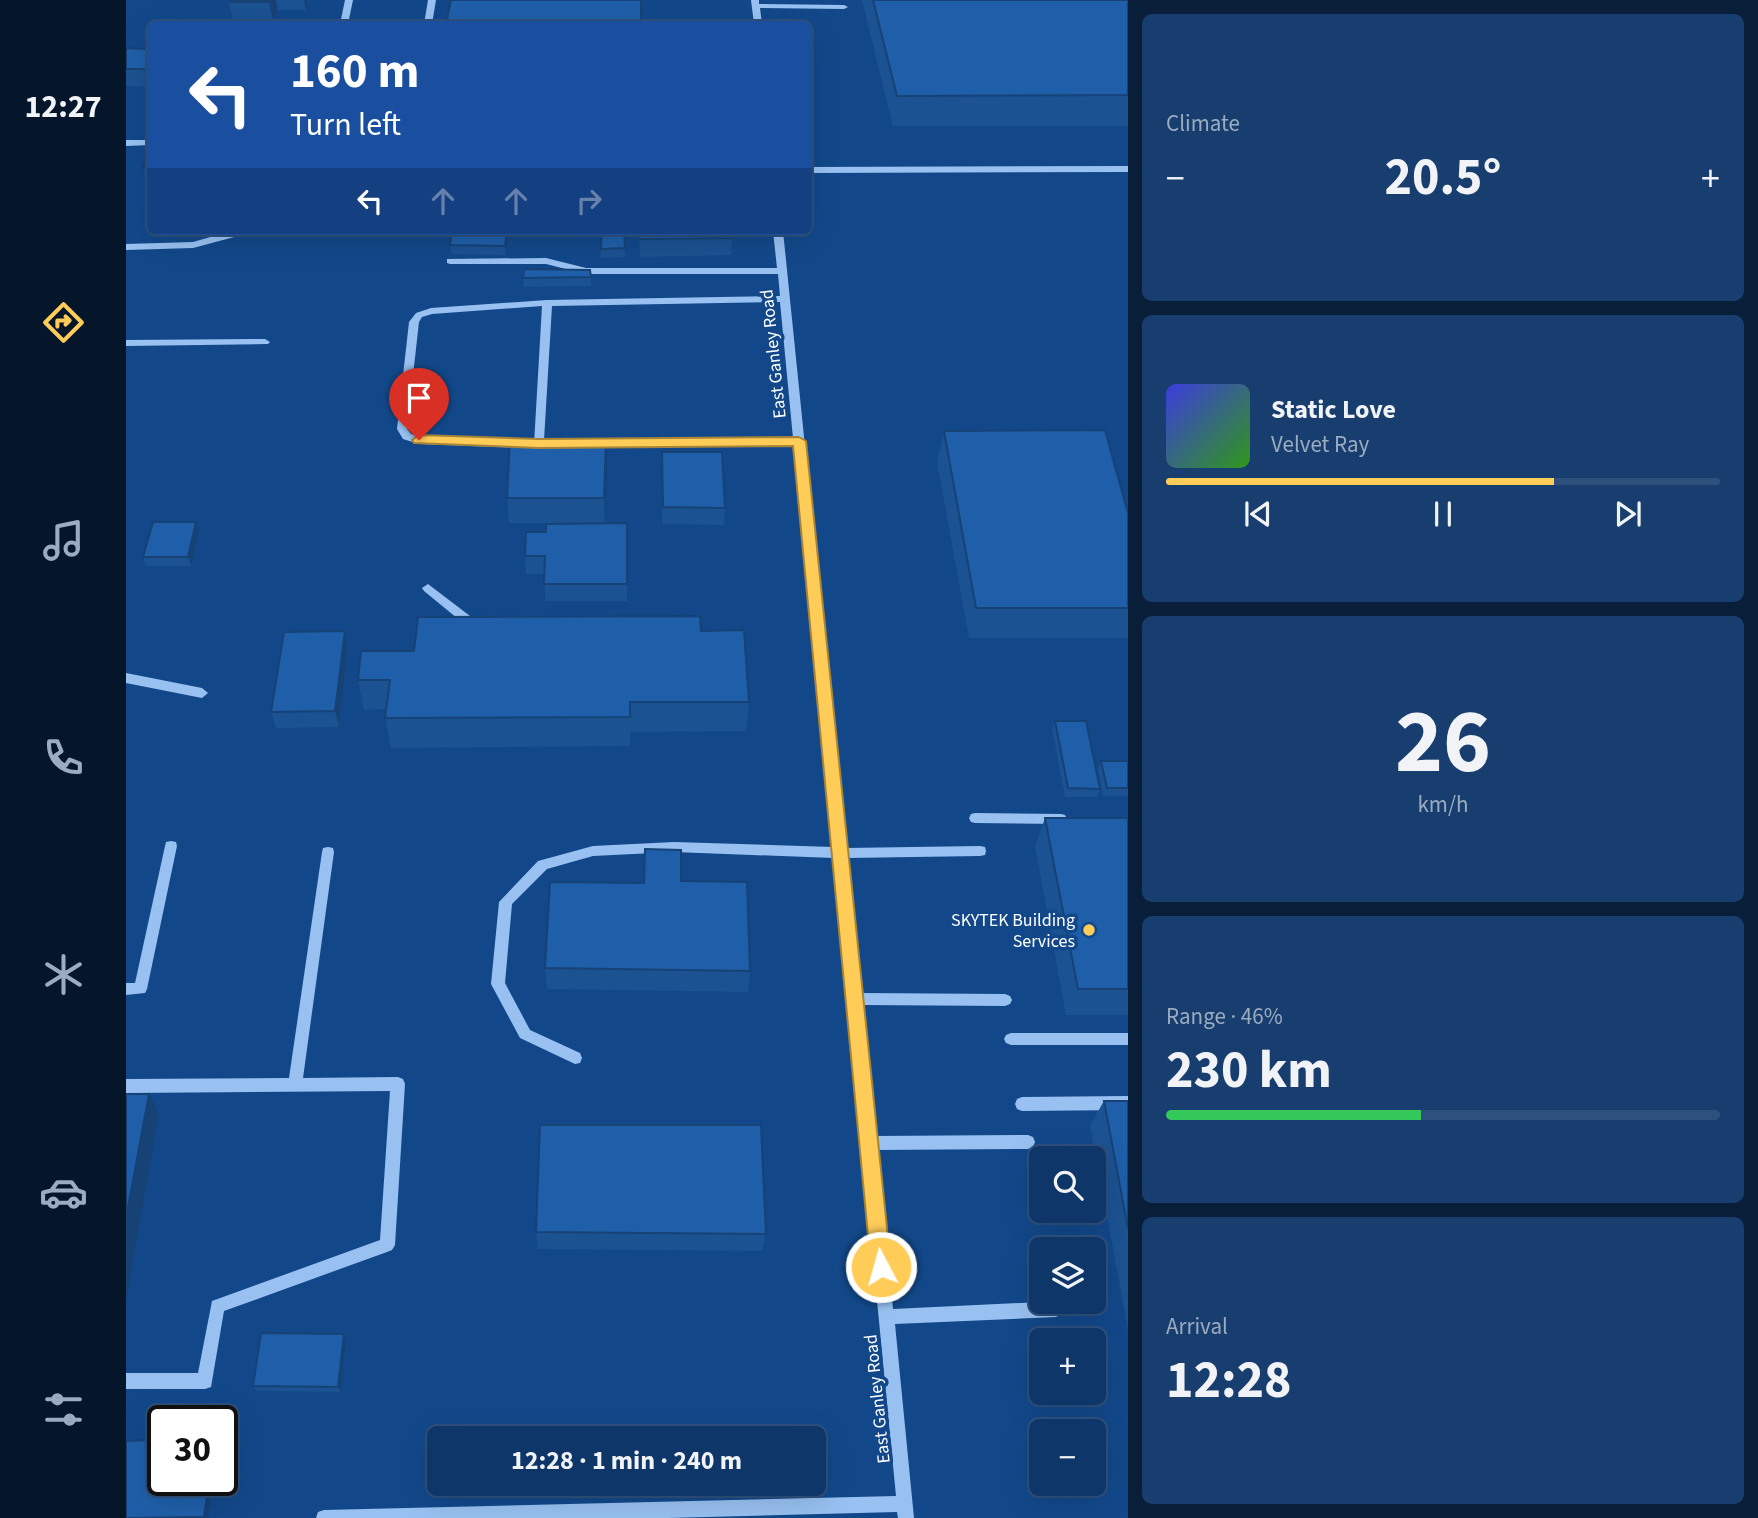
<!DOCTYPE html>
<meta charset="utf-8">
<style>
body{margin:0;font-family:"Source Sans 3",sans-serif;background:#173e6e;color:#f1f3f6;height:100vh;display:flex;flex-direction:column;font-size:26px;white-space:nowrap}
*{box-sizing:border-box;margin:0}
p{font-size:23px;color:#9babc0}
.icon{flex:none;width:38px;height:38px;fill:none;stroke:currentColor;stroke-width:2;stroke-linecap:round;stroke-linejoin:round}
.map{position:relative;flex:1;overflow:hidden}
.sheet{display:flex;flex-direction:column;gap:14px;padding:14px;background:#081e39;width:630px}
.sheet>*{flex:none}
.banner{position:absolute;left:21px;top:21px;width:665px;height:214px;border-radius:10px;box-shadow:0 7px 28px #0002,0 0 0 2px #2e507c;background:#1a4fa0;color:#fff;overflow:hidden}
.fabs{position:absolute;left:903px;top:1146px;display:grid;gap:14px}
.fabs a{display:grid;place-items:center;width:77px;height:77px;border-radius:10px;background:#0e3668;box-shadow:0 7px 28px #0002,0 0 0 2px #2e507c;font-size:35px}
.speed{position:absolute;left:21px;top:1405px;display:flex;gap:14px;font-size:35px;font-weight:700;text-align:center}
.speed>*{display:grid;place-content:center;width:91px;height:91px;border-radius:50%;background:#0e3668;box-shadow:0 7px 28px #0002,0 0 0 2px #2e507c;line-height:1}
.speed .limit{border:4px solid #111;border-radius:10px;background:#fff;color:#111}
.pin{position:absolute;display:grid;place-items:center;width:60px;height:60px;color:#fff;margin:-72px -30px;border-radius:50% 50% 50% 0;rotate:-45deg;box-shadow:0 0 7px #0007}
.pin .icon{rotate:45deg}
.me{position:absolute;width:77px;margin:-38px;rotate:354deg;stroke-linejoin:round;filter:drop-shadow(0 0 5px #0008)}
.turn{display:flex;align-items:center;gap:24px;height:147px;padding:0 28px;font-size:32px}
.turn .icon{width:91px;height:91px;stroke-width:2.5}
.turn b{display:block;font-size:49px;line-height:60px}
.lanes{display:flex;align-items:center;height:66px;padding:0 28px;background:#0003;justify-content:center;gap:35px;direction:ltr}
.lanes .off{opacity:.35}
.big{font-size:52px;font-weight:700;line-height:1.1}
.sheet .tile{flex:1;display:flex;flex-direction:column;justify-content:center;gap:10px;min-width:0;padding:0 24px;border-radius:10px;background:#173e6e}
.sheet .dial{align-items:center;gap:0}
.dial b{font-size:91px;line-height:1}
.song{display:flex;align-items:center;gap:21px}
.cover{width:84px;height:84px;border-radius:10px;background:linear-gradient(135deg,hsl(240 70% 55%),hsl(110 70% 35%))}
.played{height:7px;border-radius:4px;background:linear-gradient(90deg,#ffcc58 70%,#2e507c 70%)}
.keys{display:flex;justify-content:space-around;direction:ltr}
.heat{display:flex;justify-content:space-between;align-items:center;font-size:38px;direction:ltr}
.charge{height:10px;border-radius:5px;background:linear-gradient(90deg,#34c759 46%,#2e507c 0)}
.trip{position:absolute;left:301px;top:1426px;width:399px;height:70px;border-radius:10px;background:#0e3668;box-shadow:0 7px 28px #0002,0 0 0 2px #2e507c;font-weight:700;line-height:70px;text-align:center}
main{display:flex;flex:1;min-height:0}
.tabs{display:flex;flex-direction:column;width:126px;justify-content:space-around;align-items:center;background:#06162a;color:#9babc0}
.tabs .icon{width:49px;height:49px}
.tabs .selected{color:#ffcc58}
.tabs b{font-size:32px;color:#f1f3f6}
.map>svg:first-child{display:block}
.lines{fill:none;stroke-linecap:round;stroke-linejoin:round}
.minor{fill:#98c1f1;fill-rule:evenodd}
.wall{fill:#1b5291}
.shaded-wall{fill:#164276}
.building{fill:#1f5fa9;stroke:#164276;stroke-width:2}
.route{fill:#ffcc58;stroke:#a68539;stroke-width:2}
.poi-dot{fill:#ffcc58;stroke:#12488a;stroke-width:2.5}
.labels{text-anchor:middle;stroke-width:7;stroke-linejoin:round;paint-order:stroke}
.street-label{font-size:18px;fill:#fff;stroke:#12488a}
.poi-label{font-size:18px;fill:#fff;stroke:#12488a;text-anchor:end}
</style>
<main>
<nav class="tabs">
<b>12:27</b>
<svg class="icon selected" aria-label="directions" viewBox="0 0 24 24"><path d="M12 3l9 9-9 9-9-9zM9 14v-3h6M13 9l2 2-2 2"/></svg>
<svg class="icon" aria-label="music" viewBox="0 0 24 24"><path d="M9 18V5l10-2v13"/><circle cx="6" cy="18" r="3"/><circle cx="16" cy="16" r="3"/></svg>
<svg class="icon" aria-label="phone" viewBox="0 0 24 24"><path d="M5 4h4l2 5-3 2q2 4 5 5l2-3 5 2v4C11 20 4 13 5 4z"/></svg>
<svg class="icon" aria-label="climate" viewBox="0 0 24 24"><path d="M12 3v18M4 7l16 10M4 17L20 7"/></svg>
<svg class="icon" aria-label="car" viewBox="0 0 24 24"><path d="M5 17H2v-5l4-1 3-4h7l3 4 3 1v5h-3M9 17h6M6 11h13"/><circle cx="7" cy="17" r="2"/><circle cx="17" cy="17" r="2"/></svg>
<svg class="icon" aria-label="filters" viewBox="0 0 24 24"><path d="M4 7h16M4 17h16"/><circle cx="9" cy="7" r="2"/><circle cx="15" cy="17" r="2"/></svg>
</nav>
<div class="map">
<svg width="1002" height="1518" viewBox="0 0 1002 1518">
<rect width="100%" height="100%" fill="#12488a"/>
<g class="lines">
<g class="minor">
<path d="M 219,0 L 227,0 L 222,24 L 214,24 Z"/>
<path d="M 302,0 L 310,0 L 306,24 L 298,24 Z"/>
<path d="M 625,0 L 633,0 L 633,4 L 718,5 L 722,7 L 718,9 L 634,8 L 636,24 L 628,24 Z"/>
<path d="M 0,140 L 24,140 L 24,145 L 0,146 Z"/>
<path d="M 1002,166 L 1002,172 L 682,173 L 682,167 Z"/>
<path d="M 105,231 L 115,231 L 112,236 L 67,248 L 0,250 L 0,244 L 67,242 Z"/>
<path d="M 647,231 L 657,231 L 720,848 L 854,846 L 859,847 L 860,851 L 859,855 L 854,856 L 721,858 L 735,993 L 879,994 L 884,996 L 886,1000 L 884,1004 L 879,1006 L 736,1005 L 749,1136 L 902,1135 L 907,1137 L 909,1142 L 907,1147 L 902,1149 L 751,1150 L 767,1309 L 915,1302 L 935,1304 L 938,1309 L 935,1314 L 930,1317 L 769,1324 L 788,1518 L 772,1518 L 771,1512 L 543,1518 L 190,1518 L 192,1512 L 198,1510 L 770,1496 L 708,858 L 548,852 L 467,856 L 421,869 L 386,904 L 379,983 L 404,1030 L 454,1053 L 456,1058 L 454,1063 L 449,1064 L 394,1038 L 365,984 L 373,902 L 412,861 L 467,846 L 548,842 L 707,847 L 668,445 L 466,447 L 461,443 L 466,439 L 667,438 L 654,302 L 426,306 L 418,440 L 431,441 L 431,447 C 424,448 412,450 408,444 L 416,306 L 306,314 L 296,317 L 293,322 L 281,429 L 285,434 L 293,436 L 400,440 L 405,444 L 400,448 L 293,444 L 277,439 L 271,429 L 283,322 L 290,313 L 305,308 L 421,300 L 654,296 L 652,274 L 460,274 L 420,264 L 324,264 L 321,263 L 321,259 L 420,258 L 460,268 L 651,268 Z"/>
<path d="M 139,339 L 144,342 L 142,344 L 0,346 L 0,340 Z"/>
<path d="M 302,584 L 344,616 L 354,617 L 356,620 L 354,623 L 337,623 L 298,591 L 296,588 Z"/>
<path d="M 0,673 L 76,688 L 82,693 L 76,698 L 0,683 Z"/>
<path d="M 849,813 L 935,814 L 939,815 L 941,819 L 939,823 L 935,824 L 849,823 L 845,822 L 843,818 L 845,814 Z"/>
<path d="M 45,841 L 50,842 L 51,846 L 21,989 L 19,993 L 0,995 L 0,983 L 9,983 L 39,846 L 40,842 Z"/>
<path d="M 202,847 L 207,848 L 208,852 L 177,1078 L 272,1077 L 277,1079 L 279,1084 L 269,1245 L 266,1250 L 261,1252 L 98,1311 L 85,1387 L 79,1389 L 0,1389 L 0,1373 L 72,1373 L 86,1301 L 254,1240 L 264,1091 L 0,1093 L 0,1079 L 163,1078 L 196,852 L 197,848 Z"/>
<path d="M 885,1033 L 1002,1033 L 1002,1045 L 885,1045 L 880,1043 L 878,1039 L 880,1035 Z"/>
<path d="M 1002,1096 L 1002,1110 L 896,1111 L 891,1109 L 889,1104 L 891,1099 L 896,1097 Z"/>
</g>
</g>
<g class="wall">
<path d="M 104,0 L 182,0 L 180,10 L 152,10 L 148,24 L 108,24 L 103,2 Z"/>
<path d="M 736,0 L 1002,0 L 1002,126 L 767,126 Z"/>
<path d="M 0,48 L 24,49 L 24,87 L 0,86 Z"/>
<path d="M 24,140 L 24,186 L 22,186 L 17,168 Z"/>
<path d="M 498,231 L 499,257 L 475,258 L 475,249 Z"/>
<path d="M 513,231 L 606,238 L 605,255 L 514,257 Z"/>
<path d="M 382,238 L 380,255 L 325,254 L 324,245 Z"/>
<path d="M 465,277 L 465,286 L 398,287 L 397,278 Z"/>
<path d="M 818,431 L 1002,513 L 1002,638 L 843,638 L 811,462 Z"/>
<path d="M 480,441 L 479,523 L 383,523 L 381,498 Z"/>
<path d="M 536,452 L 599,508 L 598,525 L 536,524 Z"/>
<path d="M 501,523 L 501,601 L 419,601 L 419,574 L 400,574 L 399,556 L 420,532 Z"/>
<path d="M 73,531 L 65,566 L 20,566 L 17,557 Z"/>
<path d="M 575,631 L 623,702 L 620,731 L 504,732 L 504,746 L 265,748 L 259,718 L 260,709 L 238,710 L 232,680 L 288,651 Z"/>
<path d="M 222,648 L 213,727 L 150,728 L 145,712 Z"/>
<path d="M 929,721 L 974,789 L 971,797 L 939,797 L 926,729 Z"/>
<path d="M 975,761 L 1002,761 L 1002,796 L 977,796 L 972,769 Z"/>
<path d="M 919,818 L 1002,818 L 1002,1015 L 940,1015 L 909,846 Z"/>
<path d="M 555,881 L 624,971 L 622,992 L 421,989 L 419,968 L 518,883 Z"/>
<path d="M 978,1101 L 1002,1101 L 1002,1330 L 964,1125 Z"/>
<path d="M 410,1232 L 640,1234 L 636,1251 L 412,1249 Z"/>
<path d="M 220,1339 L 215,1392 L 131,1391 L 127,1386 Z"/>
</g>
<g class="shaded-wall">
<path d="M 144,0 L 150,0 L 152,10 L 148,24 L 143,2 Z"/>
<path d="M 178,0 L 182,0 L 180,10 Z"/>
<path d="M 381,231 L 382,238 L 380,255 L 379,246 Z"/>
<path d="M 480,441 L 481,466 L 479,523 L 478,498 Z"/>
<path d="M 70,522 L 73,531 L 65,566 L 62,557 Z"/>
<path d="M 219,631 L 222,648 L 213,727 L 209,711 Z"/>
<path d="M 23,1094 L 33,1113 L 0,1302 L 0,1218 Z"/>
<path d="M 218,1334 L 220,1339 L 215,1392 L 212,1387 Z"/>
<path d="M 83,1480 L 88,1480 L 82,1518 L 78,1518 Z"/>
</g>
<g class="building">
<path d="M 104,0 L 144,0 L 143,2 L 103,2 Z"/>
<path d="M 325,0 L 515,0 L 515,24 L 320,24 Z"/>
<path d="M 747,0 L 1002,0 L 1002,95 L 771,96 Z"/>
<path d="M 0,48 L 24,49 L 24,69 L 0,69 Z"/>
<path d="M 24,140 L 24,168 L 17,168 Z"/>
<path d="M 326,231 L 381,231 L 379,246 L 324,245 Z"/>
<path d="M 476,231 L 498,231 L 499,248 L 475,249 Z"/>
<path d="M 513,231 L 605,231 L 606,238 L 514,239 Z"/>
<path d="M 398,269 L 464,270 L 465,277 L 397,278 Z"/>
<path d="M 979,430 L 1002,513 L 1002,608 L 850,608 L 818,431 Z"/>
<path d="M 384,439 L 480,441 L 478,498 L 381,498 Z"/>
<path d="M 536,452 L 596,452 L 599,508 L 537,507 Z"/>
<path d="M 27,522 L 70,522 L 62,557 L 17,557 Z"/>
<path d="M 501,523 L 501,584 L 418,584 L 419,556 L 399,556 L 400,532 L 420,532 L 420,524 Z"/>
<path d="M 574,616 L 575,631 L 618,630 L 623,702 L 504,702 L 504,717 L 259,718 L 264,680 L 232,680 L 235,651 L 288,651 L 292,617 Z"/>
<path d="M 219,631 L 209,711 L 145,712 L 158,632 Z"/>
<path d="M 929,721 L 960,721 L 974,789 L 942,788 Z"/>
<path d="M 975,761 L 1002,761 L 1002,788 L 981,788 Z"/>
<path d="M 919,818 L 1002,818 L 1002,989 L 952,989 Z"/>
<path d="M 519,849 L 555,850 L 555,881 L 621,882 L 624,971 L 419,968 L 424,882 L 518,883 Z"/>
<path d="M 0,1094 L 23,1094 L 0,1218 Z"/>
<path d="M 978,1101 L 1002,1101 L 1002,1229 Z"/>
<path d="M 414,1125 L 635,1125 L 640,1234 L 410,1232 Z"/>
<path d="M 135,1333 L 218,1334 L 212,1387 L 127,1386 Z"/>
<path d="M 37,1439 L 37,1480 L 83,1480 L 78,1517 L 0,1518 L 0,1441 Z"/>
</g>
<path class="route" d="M 293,435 L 413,439 L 673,437 L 680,441 L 765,1267 L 762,1274 L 755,1277 L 748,1274 L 745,1267 L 667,446 L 413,448 L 288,443 L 286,440 Z"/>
<circle class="poi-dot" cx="963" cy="930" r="7"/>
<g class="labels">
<g class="street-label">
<text transform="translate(647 354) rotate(-96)" y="6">East Ganley Road</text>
<text transform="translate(751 1399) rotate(-96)" y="6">East Ganley Road</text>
</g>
<g class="poi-label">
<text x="949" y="926">SKYTEK Building<tspan x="949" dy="21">Services</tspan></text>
</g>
</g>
</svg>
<div class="fabs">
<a><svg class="icon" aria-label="search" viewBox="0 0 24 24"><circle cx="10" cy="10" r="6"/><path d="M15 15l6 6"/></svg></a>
<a><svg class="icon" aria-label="layers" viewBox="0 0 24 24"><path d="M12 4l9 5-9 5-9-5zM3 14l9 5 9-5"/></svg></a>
<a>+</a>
<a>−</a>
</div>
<div class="speed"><div class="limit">30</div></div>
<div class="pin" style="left:293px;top:440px;background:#d93025"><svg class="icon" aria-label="arrive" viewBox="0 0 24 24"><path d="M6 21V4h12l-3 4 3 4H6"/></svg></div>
<svg class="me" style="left:755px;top:1267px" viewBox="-20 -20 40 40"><circle r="17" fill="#ffcc58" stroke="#fff" stroke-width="3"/><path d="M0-11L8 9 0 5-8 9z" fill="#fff"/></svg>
<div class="trip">12:28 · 1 min · 240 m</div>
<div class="banner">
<div class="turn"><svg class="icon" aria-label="left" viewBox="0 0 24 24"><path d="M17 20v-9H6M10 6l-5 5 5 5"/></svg><div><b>160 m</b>Turn left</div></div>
<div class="lanes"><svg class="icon" aria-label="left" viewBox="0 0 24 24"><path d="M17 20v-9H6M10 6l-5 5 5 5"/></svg><svg class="icon off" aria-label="ahead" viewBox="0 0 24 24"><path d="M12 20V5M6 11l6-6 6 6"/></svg><svg class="icon off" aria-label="ahead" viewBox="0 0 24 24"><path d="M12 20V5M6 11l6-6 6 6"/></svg><svg class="icon off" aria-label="right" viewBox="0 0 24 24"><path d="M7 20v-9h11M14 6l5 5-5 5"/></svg></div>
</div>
</div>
<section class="sheet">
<div class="tile"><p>Climate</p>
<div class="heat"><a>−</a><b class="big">20.5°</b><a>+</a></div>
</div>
<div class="tile">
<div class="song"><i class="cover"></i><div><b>Static Love</b><p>Velvet Ray</p></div></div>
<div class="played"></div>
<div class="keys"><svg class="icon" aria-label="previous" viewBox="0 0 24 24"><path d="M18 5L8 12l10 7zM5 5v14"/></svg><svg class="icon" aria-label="pause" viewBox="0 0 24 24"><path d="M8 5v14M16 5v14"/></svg><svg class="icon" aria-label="next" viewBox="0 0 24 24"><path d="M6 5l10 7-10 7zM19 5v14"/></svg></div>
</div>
<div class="tile dial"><b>26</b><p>km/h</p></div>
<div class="tile"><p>Range · 46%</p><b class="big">230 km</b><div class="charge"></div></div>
<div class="tile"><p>Arrival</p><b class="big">12:28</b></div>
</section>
</main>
